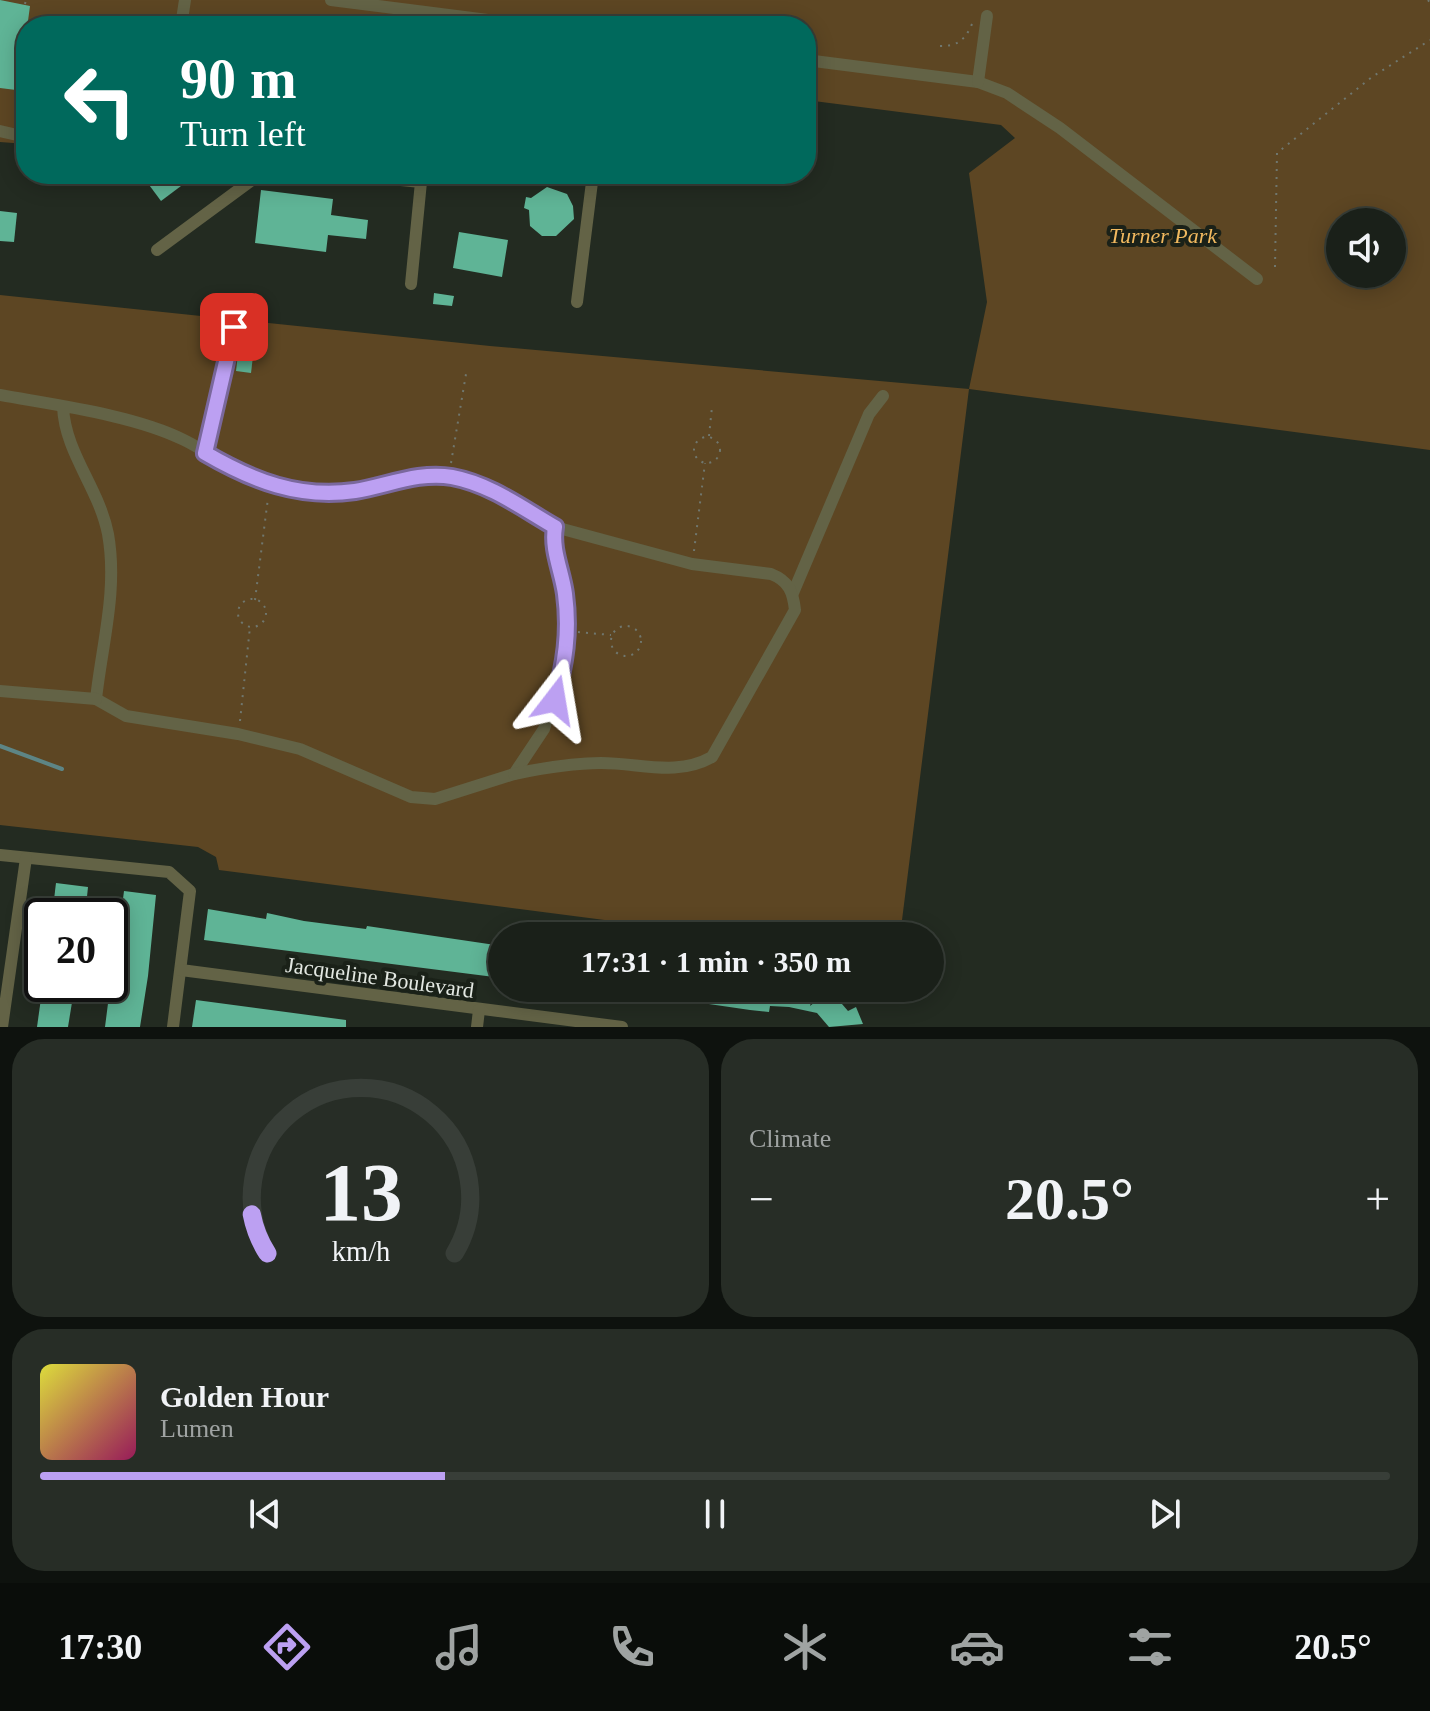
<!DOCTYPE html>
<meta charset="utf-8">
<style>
body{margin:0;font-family:Georgia,serif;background:#272d26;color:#f1f3f6;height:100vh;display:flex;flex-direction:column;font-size:30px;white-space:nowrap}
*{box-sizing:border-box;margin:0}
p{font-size:26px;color:#9fa3a2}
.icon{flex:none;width:44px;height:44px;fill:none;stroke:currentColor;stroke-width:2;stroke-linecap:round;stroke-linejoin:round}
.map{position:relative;height:1027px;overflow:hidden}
.drawer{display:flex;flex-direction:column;gap:12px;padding:12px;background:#0e120e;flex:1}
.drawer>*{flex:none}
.top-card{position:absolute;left:16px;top:16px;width:800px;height:168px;border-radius:32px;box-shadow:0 4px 20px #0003,0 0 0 2px #383e38;background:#00695c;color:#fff;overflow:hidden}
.buttons{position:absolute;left:1326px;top:208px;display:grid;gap:16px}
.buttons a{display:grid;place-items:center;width:80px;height:80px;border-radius:50%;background:#1a2019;box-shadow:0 4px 20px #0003,0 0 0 2px #383e38;font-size:40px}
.speed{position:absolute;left:24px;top:898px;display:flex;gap:16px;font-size:40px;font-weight:700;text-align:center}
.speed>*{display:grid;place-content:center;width:104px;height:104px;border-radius:50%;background:#1a2019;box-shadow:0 4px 20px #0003,0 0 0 2px #383e38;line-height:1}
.speed .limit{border:4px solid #111;border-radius:12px;background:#fff;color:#111}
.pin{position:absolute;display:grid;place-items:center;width:68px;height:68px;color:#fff;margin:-34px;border-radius:16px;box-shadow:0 4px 12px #0006}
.me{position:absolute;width:88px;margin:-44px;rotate:14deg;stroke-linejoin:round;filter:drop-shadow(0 0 6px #0008)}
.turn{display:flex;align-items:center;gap:28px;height:168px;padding:0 32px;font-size:36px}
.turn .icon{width:104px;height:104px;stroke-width:2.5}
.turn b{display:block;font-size:56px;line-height:68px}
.big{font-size:60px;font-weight:800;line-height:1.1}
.drawer .card{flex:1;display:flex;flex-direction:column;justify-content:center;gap:12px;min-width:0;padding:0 28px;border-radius:32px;background:#272d26}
.drawer .dial{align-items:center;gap:0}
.dial svg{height:208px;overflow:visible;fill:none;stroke:#383e38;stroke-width:7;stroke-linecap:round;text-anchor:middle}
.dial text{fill:#f1f3f6;stroke:none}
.song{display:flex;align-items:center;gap:24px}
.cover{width:96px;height:96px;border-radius:12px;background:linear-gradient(135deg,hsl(60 70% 55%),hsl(330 70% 35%))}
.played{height:8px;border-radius:4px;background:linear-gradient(90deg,#bca0f2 30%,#383e38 30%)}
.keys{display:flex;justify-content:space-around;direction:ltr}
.heat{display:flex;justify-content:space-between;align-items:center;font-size:44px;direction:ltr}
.drawer .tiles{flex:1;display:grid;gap:12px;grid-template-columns:1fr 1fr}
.card:last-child{grid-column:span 2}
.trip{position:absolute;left:488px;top:922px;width:456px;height:80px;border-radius:40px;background:#1a2019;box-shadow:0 4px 20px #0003,0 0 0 2px #383e38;font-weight:800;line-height:80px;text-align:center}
.menu{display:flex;height:128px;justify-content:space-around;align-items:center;background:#0a0d0a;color:#9fa3a2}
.menu .icon{width:56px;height:56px}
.menu .selected{color:#bca0f2}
.menu b{font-size:36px;color:#f1f3f6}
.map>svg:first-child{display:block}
.green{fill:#5d4623;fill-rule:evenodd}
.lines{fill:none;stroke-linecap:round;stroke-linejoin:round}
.stream{stroke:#5d8585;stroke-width:4}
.building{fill:#5fb496}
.path{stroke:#70776e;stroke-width:2;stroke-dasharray:2 6;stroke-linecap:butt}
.minor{stroke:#636346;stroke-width:12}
.route-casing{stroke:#7a689d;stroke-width:20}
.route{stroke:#bca0f2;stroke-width:14}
.labels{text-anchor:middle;stroke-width:8;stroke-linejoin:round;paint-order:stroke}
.park-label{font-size:22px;font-style:italic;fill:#f1b95f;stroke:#1a2118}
.street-label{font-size:22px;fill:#e3e8e2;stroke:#1a2118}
</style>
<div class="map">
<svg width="1430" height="1027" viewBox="0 0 1430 1027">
<rect width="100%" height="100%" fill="#232b21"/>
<path class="green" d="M 0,0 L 1430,0 L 1430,450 L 969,389 L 900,936 L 728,936 L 219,870 L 216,857 L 198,847 L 0,825 L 0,295 L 490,346 L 969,389 L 987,302 L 969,173 L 1015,138 L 1001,125 L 806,100 L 806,26 L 26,26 L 26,144 L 0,142 ZM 1340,222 L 1392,222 L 1392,274 L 1340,274 Z"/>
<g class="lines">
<path class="stream" d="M 0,746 L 62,769"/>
</g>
<g class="building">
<path d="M 0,0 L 30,6 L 22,66 L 26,66 L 24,91 L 0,88 Z"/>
<path d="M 141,174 L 197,174 L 161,201 Z"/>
<path d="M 547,187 L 567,194 L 573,206 L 574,219 L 556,236 L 542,236 L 530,226 L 529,210 L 524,208 L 526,197 L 531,198 Z"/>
<path d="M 261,190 L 333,199 L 331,215 L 368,220 L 366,239 L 328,235 L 326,252 L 255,243 Z"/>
<path d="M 0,211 L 17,213 L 14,242 L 0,241 Z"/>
<path d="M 459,232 L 508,240 L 502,277 L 453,268 Z"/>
<path d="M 434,293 L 454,296 L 452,306 L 433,304 Z"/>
<path d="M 239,346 L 254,348 L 251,373 L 236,371 Z"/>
<path d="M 56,883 L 88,887 L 85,916 L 52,916 Z"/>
<path d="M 124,891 L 156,895 L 148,976 L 140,1027 L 105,1027 L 112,972 L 123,931 L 119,930 Z"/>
<path d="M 208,909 L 266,919 L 267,913 L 304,921 L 366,929 L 367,926 L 502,946 L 502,978 L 204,940 Z"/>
<path d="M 43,984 L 75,984 L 68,1027 L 37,1027 Z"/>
<path d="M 647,988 L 815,988 L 810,1006 L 830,990 L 848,1011 L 856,1007 L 863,1024 L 829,1027 L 817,1013 L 789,1007 L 770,1006 L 769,1012 L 750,1010 L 647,995 Z"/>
<path d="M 196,1000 L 346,1020 L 346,1027 L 192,1027 Z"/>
</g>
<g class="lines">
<g class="path">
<path d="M 1428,0 L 1430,3"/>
<path d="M 25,4 L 26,0"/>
<path d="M 940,46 C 958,46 965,40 972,24"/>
<path d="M 1275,267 L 1277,153 L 1372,77 L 1430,40"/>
<path d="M 709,436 L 712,407"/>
<circle cx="707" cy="450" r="13"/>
<path d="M 451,463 L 466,374"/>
<path d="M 694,551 L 705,463"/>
<circle cx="252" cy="613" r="14"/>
<path d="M 255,600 L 268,498"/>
<circle cx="626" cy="641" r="15"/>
<path d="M 578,632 L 611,635"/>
<path d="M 240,721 L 250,627"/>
</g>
<g class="minor">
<path d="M 331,0 L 536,26"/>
<path d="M 181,26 L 185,0"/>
<path d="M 806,60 L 978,82 L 1007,93 L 1060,128 L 1257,279"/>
<path d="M 978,82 L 987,16"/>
<path d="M 0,131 L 26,137"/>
<path d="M 341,174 L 421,182 L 411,284"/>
<path d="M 157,250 L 260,174"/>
<path d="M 577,302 L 593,174"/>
<path d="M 0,395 C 55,405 134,415 184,440 C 213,454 238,477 270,485 C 298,493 326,495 355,491 C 387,486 418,471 451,477 C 490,484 522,508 555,527 L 552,543 L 565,596 L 567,652 L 544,729 L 514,774 L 435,799 L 411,797 L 300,749 L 238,734 L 126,716 L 96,699 C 102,644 118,590 108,534 C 99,488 65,453 63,407"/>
<path d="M 205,453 L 234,327"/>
<path d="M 793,593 L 869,414 L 883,396"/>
<path d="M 0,691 L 96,699"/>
<path d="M 514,774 C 543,768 572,763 601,763 C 641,763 676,777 712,757 L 795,610 C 793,592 789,581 771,574 L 692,564 L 555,527"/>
<path d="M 0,855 L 169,872 L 190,891 L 173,1027"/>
<path d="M 181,970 L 622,1027"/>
<path d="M 2,1027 L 26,858"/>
<path d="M 477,1027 L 479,1010"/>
</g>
</g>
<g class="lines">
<defs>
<path id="route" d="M 234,327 L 205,453 C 253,481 299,499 355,491 C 387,486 419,471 452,477 C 490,484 522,508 555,527 C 551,550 562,571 565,594 C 570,632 565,664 555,700"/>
</defs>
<use href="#route" class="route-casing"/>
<use href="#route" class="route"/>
</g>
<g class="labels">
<g class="park-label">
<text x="1163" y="243">Turner Park</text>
</g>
<g class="street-label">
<text transform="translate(380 977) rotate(8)" y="8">Jacqueline Boulevard</text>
</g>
</g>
</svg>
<div class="buttons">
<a><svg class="icon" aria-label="sound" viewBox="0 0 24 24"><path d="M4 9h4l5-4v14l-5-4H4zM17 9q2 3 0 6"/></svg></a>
</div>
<div class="speed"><div class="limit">20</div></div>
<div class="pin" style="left:234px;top:327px;background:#d93025"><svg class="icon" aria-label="arrive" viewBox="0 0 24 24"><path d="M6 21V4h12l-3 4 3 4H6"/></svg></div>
<svg class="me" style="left:555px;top:700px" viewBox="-20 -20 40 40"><path d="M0-17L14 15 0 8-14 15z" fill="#bca0f2" stroke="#fff" stroke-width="4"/></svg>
<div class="trip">17:31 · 1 min · 350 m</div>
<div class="top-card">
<div class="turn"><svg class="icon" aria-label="left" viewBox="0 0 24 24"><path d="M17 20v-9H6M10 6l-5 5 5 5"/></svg><div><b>90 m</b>Turn left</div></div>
</div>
</div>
<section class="drawer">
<div class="tiles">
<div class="card dial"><svg viewBox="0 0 100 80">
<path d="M14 69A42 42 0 1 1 86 69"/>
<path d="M14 69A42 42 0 0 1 8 54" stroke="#bca0f2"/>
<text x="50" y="56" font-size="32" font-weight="700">13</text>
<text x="50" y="72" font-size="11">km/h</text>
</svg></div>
<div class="card"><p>Climate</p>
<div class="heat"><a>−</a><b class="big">20.5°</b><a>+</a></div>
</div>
<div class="card">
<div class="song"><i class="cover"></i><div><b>Golden Hour</b><p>Lumen</p></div></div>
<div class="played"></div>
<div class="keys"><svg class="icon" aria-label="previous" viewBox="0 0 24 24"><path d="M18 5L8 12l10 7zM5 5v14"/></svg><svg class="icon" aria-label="pause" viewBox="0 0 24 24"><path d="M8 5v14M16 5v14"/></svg><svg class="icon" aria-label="next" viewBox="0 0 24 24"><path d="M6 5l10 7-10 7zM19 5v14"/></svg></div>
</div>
</div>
</section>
<nav class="menu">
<b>17:30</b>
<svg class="icon selected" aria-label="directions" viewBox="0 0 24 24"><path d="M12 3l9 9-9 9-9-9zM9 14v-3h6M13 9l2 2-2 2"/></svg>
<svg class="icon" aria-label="music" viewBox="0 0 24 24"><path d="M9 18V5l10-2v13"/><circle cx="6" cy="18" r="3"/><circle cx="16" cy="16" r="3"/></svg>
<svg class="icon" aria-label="phone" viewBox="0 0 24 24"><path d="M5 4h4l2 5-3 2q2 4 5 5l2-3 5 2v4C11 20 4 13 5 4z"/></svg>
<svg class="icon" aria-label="climate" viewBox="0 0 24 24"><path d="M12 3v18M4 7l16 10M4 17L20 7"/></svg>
<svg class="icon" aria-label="car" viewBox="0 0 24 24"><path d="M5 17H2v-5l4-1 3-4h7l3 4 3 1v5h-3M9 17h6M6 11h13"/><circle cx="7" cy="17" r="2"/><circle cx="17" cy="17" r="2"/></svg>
<svg class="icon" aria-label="filters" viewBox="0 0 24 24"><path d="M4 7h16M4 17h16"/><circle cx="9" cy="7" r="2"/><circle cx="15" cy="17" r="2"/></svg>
<b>20.5°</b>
</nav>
